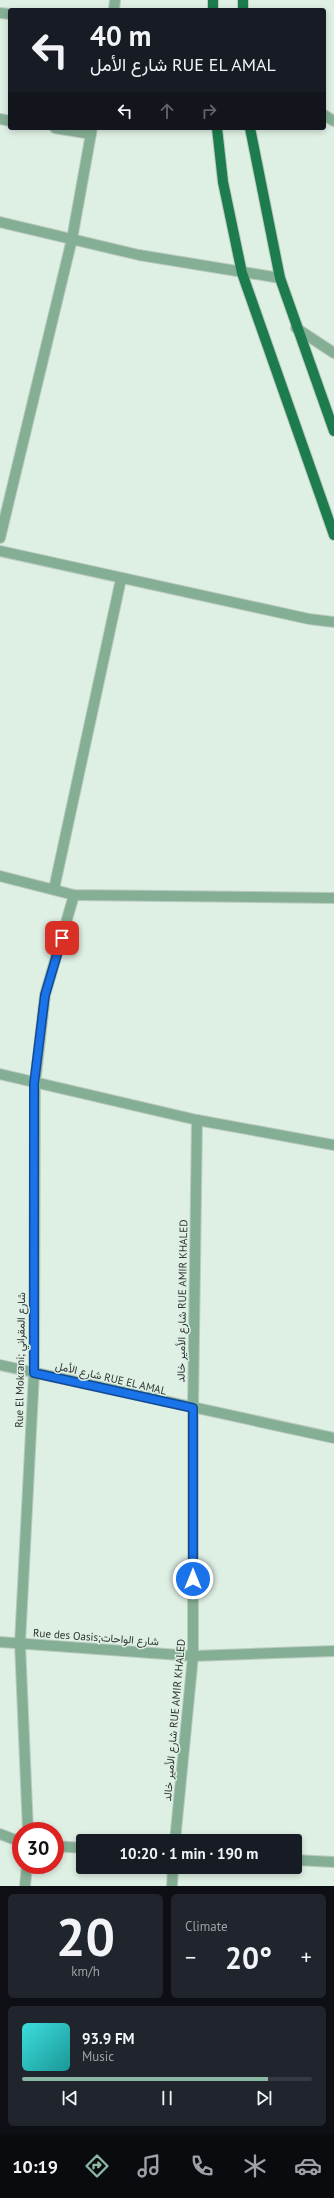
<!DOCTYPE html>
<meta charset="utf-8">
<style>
body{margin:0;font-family:"PT Sans",Vazirmatn,sans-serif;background:#20242c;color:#f1f3f6;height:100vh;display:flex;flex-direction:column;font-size:15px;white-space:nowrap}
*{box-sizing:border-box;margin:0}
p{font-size:13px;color:#9ea1a6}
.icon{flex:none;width:22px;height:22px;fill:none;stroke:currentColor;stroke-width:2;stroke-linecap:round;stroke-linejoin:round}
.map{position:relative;height:1886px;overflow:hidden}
.drawer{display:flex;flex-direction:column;gap:8px;padding:8px;background:#0d0f14;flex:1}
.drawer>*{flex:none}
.guide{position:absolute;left:8px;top:8px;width:318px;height:122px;border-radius:4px;box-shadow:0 2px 6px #0003;background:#171b24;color:#f1f3f6;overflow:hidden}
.speed{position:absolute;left:12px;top:1822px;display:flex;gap:8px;font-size:20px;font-weight:700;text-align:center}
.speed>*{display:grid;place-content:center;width:52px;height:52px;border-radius:50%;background:#171b24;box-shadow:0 2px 6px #0003;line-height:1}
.speed .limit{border:6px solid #d22;background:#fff;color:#111}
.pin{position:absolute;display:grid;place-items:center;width:34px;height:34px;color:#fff;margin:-17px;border-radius:8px;box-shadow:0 2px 6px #0006}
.me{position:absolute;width:44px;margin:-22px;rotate:0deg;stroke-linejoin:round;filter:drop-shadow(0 0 3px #0008)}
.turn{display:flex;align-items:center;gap:14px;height:84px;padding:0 16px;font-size:18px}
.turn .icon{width:52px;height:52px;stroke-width:2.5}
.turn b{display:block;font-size:28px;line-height:34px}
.lanes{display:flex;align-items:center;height:38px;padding:0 16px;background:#0003;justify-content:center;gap:20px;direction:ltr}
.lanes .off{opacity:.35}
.big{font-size:30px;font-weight:700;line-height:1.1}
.drawer .tile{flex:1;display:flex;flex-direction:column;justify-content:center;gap:6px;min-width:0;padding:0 14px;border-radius:6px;background:#20242c}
.drawer .dial{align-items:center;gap:0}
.dial b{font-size:52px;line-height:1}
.song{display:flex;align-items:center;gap:12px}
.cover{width:48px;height:48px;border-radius:6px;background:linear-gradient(135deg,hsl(180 70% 55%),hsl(180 70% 35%))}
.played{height:4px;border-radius:2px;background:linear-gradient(90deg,#8bb7a5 85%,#363941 85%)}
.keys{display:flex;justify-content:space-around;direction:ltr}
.heat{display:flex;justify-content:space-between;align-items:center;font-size:22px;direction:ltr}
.drawer .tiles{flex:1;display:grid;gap:8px;grid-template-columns:1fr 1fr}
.tile:last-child{grid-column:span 2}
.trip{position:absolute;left:76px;top:1834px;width:226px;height:40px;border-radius:4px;background:#171b24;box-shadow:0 2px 6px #0003;font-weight:700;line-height:40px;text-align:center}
.dock{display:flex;height:64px;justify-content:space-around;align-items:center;background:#090b0e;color:#9ea1a6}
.dock .icon{width:28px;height:28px}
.dock .current{color:#8bb7a5}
.dock b{font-size:18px;color:#f1f3f6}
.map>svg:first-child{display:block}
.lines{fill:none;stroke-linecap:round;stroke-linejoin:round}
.minor-casing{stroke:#bbcac0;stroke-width:12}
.major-casing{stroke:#bbcac0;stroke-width:12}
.minor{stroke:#85af94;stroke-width:10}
.major{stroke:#1c7c4d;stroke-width:10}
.route-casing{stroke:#114b97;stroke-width:10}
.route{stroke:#1a73e8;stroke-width:7}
.labels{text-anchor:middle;stroke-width:3;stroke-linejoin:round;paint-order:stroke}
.street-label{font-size:11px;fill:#2d3430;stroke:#deefe4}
</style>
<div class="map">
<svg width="334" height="1886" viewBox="0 0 334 1886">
<rect width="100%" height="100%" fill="#deefe4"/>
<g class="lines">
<defs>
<g id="minor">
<path d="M 114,10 L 115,0"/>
<path d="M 0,13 L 10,14"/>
<path d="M 324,115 L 334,121"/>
<path d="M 0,119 L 10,121"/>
<path d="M 55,128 L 91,134"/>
<path d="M 0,222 L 139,255 L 280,278"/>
<path d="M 296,328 L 334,353"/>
<path d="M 0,538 L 72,239 L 92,128"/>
<path d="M 0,551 L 309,619 L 334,622"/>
<path d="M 0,876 L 74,895 L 334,898"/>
<path d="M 54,889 L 121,579"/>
<path d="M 0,1074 L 197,1120 L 334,1145"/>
<path d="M 0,1365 L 334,1438"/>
<path d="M 0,1642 L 193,1656 L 334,1651"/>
<path d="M 28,1831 L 20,1643 L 34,1373 L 35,1084 L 45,995 L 74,895"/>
<path d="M 0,1834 L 21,1842"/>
<path d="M 175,1841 L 193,1656 L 193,1408 L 197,1120"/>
<path d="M 55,1846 L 83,1848"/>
<path d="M 295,1860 L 334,1862"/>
<path d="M 25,1886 L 27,1865"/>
<path d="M 172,1886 L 173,1867"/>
</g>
<g id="major">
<path d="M 213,10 L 213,0"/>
<path d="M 243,10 L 243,0"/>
<path d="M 217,128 L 223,182 L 242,273 L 334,535"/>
<path d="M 250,128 L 280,278 L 334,431"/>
</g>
</defs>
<use href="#minor" class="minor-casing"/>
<use href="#major" class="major-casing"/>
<use href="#minor" class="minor"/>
<use href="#major" class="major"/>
</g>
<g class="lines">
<defs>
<path id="route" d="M 62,938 L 45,995 L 34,1084 L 34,1373 L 193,1408 L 193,1579"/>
</defs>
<use href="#route" class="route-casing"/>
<use href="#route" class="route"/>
</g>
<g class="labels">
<g class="street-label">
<text transform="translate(182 1301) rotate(-89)" y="4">شارع الأمير خالد RUE AMIR KHALED</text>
<text transform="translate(20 1360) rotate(-89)" y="4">Rue El Mokrani; شارع المقراني</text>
<text transform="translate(111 1378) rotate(13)" y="4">شارع الأمل RUE EL AMAL</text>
<text transform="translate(96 1637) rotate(4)" y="4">Rue des Oasis;شارع الواحات</text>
<text transform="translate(174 1720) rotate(-85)" y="4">شارع الأمير خالد RUE AMIR KHALED</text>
</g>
</g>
</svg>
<div class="speed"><div class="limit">30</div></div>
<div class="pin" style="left:62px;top:938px;background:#d93025"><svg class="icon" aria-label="arrive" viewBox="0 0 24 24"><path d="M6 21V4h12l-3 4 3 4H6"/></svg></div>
<svg class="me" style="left:193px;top:1579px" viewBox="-20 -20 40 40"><circle r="17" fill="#1a73e8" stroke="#fff" stroke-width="3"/><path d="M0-11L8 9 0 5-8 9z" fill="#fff"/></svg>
<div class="trip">10:20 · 1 min · 190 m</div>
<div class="guide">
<div class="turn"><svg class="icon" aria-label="left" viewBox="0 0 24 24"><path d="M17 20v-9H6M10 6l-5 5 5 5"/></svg><div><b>40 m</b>شارع الأمل RUE EL AMAL</div></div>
<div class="lanes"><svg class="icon" aria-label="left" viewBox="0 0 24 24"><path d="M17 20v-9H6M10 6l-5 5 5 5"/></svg><svg class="icon off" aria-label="ahead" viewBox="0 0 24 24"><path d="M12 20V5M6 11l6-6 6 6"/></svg><svg class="icon off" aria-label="right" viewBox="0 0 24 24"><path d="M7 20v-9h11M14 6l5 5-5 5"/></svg></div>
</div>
</div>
<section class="drawer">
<div class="tiles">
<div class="tile dial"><b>20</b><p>km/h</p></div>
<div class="tile"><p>Climate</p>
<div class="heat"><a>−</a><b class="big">20°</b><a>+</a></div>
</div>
<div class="tile">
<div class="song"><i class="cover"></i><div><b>93.9 FM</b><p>Music</p></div></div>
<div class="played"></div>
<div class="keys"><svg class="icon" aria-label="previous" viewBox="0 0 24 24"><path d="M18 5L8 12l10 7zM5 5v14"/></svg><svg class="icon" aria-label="pause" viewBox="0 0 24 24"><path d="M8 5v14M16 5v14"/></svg><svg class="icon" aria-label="next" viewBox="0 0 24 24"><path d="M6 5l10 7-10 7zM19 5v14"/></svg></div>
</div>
</div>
</section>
<nav class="dock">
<b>10:19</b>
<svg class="icon current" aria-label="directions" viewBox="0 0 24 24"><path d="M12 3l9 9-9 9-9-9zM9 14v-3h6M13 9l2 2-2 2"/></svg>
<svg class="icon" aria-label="music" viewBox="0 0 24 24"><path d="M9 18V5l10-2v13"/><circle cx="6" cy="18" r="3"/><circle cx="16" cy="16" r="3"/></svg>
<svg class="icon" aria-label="phone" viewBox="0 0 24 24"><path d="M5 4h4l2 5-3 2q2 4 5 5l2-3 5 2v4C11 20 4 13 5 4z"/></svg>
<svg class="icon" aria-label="climate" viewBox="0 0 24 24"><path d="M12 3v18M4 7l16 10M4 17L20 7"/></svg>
<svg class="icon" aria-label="car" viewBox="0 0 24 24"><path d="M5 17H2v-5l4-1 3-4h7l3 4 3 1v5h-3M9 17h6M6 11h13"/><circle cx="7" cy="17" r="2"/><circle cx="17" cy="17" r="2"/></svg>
</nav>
